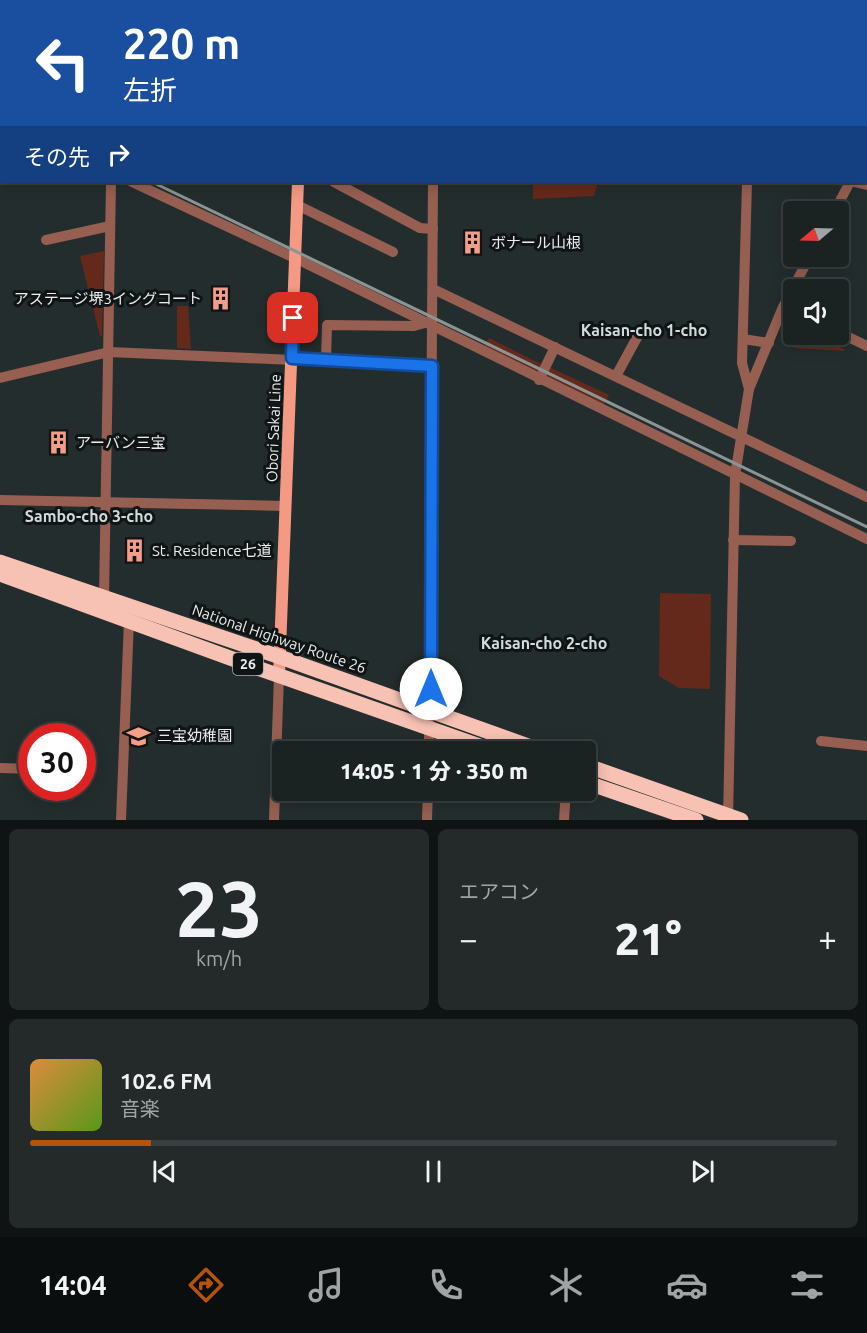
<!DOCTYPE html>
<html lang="ja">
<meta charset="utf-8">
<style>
body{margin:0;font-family:Ubuntu,"Noto Sans JP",sans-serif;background:#242a2a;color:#f1f3f6;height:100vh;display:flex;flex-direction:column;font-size:22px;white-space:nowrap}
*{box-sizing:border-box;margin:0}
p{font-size:20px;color:#a0a4a5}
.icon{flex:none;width:33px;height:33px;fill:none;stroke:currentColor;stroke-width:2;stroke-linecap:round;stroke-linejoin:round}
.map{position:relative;height:820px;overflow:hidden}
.drawer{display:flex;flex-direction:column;gap:9px;padding:9px;background:#0f1313;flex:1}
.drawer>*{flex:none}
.guide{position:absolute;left:0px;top:0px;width:867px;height:183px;box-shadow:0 3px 15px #0003,0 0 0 2px #393f40;background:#1a4fa0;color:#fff;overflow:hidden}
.needle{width:39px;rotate:251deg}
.fabs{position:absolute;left:783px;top:201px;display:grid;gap:12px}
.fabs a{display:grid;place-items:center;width:66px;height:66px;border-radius:6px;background:#1b2222;box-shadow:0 3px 15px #0003,0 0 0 2px #393f40;font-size:30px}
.speed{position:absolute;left:18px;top:723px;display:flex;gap:12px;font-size:30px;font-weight:700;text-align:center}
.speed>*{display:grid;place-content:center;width:78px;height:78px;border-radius:50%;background:#1b2222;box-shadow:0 3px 15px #0003,0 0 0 2px #393f40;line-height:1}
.speed .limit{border:9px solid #d22;background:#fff;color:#111}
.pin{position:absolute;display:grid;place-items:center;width:51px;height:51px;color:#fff;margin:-26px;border-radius:12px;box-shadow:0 3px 9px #0006}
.me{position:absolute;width:66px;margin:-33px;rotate:0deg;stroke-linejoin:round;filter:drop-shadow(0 0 4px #0008)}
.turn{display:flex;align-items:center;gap:21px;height:126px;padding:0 24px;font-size:27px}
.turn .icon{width:78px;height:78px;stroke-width:2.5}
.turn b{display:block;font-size:42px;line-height:51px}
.then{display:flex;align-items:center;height:57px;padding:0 24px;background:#0003;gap:12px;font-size:22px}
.big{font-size:45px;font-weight:800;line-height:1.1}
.drawer .widget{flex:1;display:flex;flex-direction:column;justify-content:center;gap:9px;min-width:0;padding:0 21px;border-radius:9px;background:#242a2a}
.drawer .dial{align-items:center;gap:0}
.dial b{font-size:78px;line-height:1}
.song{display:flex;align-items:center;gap:18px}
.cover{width:72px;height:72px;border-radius:9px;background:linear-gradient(135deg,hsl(30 70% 55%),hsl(90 70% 35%))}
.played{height:6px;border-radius:3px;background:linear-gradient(90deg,#b45309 15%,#393f40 15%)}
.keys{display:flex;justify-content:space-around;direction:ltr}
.heat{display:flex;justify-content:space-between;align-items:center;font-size:33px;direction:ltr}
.drawer .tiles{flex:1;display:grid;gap:9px;grid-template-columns:1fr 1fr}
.widget:last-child{grid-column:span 2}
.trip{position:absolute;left:272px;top:741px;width:324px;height:60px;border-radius:6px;background:#1b2222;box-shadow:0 3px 15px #0003,0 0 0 2px #393f40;font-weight:800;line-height:60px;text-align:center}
.menu{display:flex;height:96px;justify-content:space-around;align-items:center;background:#0b0e0e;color:#a0a4a5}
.menu .icon{width:42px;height:42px}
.menu .on{color:#b45309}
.menu b{font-size:27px;color:#f1f3f6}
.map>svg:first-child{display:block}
.green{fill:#65291b}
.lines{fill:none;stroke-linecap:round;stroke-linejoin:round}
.minor{stroke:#965f52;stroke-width:10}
.major{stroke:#f39984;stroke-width:12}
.highway{stroke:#f7c1b3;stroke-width:15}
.rail{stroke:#8c9494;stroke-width:3}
.route-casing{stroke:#114b97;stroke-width:15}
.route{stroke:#1a73e8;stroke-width:10}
.labels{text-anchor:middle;stroke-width:6;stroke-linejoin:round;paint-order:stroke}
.shield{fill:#101414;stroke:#a7adad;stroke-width:1.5}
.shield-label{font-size:14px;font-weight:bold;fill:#e8eeee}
.poi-label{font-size:15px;fill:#e8eeee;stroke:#101414;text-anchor:start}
.street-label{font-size:15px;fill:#e8eeee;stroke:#101414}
.neighbourhood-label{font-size:16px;font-weight:bold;fill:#d0dbdc;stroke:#101414}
</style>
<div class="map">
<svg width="867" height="820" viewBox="0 0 867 820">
<rect width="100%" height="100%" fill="#242d2d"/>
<g class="green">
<path d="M 533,182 L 598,182 L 594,196 L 533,199 Z"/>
<path d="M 104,251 L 102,336 L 100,336 L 80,256 Z"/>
<path d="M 177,306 L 188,306 L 191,349 L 177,348 Z"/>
<path d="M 801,335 L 812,335 L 844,349 L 844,351 L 794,348 L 798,338 Z"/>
<path d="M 489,338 L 541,364 L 538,370 L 534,372 L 484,348 Z"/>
<path d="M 549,367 L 609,395 L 603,406 L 548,379 L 546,374 Z"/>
<path d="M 660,593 L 711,594 L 710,689 L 679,688 L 659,676 Z"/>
</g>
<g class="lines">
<g class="minor">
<path d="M 112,0 L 112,2"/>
<path d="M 488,0 L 493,2"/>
<path d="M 676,0 L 681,2"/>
<path d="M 851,0 L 856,2"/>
<path d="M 451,2 L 451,0"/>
<path d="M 626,2 L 627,0"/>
<path d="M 691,2 L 692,0"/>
<path d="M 866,4 L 867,5"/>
<path d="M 0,9 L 2,9"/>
<path d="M 0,122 L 2,123"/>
<path d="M 866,126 L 867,121"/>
<path d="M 0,140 L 2,140"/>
<path d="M 0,175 L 2,175"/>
<path d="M 132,182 L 303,262 L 867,539"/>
<path d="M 334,182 L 420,228 L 433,229"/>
<path d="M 747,182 L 742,363 L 749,389"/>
<path d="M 854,182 L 867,185"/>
<path d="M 297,205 L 393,252"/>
<path d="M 834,212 L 850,182"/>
<path d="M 46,240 L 110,226"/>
<path d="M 433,289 L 867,497"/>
<path d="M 838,332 L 867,346"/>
<path d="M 743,339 L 769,343"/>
<path d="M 326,360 L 327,325 L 414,326 L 425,323"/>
<path d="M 616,376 L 640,332"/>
<path d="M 0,378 L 109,352 L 432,366"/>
<path d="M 539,380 L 555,347"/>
<path d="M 0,500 L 286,506"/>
<path d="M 733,540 L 791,541"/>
<path d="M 104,598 L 111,182"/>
<path d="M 821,741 L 867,746"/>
<path d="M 429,752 L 433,182"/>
<path d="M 0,768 L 32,769"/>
<path d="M 121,820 L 129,620"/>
<path d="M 274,820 L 279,676"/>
<path d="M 427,820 L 428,790"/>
<path d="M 564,820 L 566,790"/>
<path d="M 728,820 L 735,475 L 749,389 L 783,307 L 810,256"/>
</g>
<g class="major">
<path d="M 305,2 L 305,0"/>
<path d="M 279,676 L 298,182"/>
</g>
<g class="highway">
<path d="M 0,562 L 280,657 L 545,752"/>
<path d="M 0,574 L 263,670 L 497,752"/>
<path d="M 585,765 L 741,820"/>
<path d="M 585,782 L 696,820"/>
</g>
<g class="rail">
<path d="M 0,103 L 2,104"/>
<path d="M 152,182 L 867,527"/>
</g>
</g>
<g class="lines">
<defs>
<path id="route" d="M 293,318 L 292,358 L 432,366 L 431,689"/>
</defs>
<use href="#route" class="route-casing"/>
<use href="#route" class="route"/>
</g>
<defs>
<symbol id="building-bare" viewBox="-9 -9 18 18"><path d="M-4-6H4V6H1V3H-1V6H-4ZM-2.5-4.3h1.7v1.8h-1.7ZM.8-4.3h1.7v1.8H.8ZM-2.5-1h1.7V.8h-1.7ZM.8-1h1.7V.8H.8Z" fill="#f49e89" stroke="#101414" stroke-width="2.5" paint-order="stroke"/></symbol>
<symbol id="school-bare" viewBox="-9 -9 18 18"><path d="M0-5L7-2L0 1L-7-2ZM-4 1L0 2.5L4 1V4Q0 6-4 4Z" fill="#f49e89" stroke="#101414" stroke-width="2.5" paint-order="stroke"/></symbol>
</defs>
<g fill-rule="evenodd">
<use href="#building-bare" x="456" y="226" width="33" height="33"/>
<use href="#building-bare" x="204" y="282" width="33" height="33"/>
<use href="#building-bare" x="42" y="426" width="33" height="33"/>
<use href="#building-bare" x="118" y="534" width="33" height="33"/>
<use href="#school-bare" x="122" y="720" width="33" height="33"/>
</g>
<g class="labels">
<rect class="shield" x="233" y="653" width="30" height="22" rx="4.5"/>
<g class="shield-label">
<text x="248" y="669">26</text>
</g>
<g class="poi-label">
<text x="491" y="248">ボナール山根</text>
<text x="202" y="304" text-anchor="end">アステージ堺3イングコート</text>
<text x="76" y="448">アーバン三宝</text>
<text x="152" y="556">St. Residence七道</text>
<text x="157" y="741">三宝幼稚園</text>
</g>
<g class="street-label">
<text transform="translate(274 428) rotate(-88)" y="5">Obori Sakai Line</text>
<text transform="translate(279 639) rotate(19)" y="5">National Highway Route 26</text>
</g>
<g class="neighbourhood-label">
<text x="644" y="336">Kaisan-cho 1-cho</text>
<text x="89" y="522">Sambo-cho 3-cho</text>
<text x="544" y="649">Kaisan-cho 2-cho</text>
</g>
</g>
</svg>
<div class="fabs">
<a><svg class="needle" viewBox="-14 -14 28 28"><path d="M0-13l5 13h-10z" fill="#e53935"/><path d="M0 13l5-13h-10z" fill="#a0a4a5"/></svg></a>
<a><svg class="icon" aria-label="sound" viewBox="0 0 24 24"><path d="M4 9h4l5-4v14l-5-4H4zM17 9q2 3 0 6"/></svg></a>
</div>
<div class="speed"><div class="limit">30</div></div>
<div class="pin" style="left:293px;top:318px;background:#d93025"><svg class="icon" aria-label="arrive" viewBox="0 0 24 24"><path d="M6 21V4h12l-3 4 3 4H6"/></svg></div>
<svg class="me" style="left:431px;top:689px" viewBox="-20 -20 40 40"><circle r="19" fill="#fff"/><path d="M0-13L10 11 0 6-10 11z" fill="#1a73e8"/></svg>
<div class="trip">14:05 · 1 分 · 350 m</div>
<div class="guide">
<div class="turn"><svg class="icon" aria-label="left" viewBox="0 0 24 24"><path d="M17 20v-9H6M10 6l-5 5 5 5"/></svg><div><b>220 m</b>左折</div></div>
<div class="then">その先<svg class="icon" aria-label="right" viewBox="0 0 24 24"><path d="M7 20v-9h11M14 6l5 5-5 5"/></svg></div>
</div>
</div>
<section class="drawer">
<div class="tiles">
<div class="widget dial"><b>23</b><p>km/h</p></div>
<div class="widget"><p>エアコン</p>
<div class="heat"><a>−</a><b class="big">21°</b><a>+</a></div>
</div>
<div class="widget">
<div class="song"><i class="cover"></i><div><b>102.6 FM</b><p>音楽</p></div></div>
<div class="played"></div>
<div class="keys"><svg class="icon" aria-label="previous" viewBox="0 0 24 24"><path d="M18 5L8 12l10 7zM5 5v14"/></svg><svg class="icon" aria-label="pause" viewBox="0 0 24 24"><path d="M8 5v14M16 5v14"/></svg><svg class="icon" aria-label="next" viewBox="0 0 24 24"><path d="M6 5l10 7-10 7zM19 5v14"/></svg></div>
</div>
</div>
</section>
<nav class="menu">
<b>14:04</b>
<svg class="icon on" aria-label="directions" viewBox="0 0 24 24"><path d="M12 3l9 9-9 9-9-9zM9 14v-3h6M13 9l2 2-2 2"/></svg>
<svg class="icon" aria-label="music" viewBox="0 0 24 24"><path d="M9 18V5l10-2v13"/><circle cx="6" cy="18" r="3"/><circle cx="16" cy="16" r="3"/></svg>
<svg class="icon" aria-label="phone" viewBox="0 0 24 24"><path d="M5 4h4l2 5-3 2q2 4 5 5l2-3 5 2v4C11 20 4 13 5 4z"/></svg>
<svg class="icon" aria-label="climate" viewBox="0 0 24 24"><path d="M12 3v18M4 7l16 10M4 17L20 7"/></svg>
<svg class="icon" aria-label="car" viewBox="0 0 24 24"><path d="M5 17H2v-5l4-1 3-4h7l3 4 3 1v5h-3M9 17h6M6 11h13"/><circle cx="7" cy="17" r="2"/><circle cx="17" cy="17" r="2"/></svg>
<svg class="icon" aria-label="filters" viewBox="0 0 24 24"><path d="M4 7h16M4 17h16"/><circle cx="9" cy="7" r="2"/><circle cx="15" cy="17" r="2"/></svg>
</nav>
